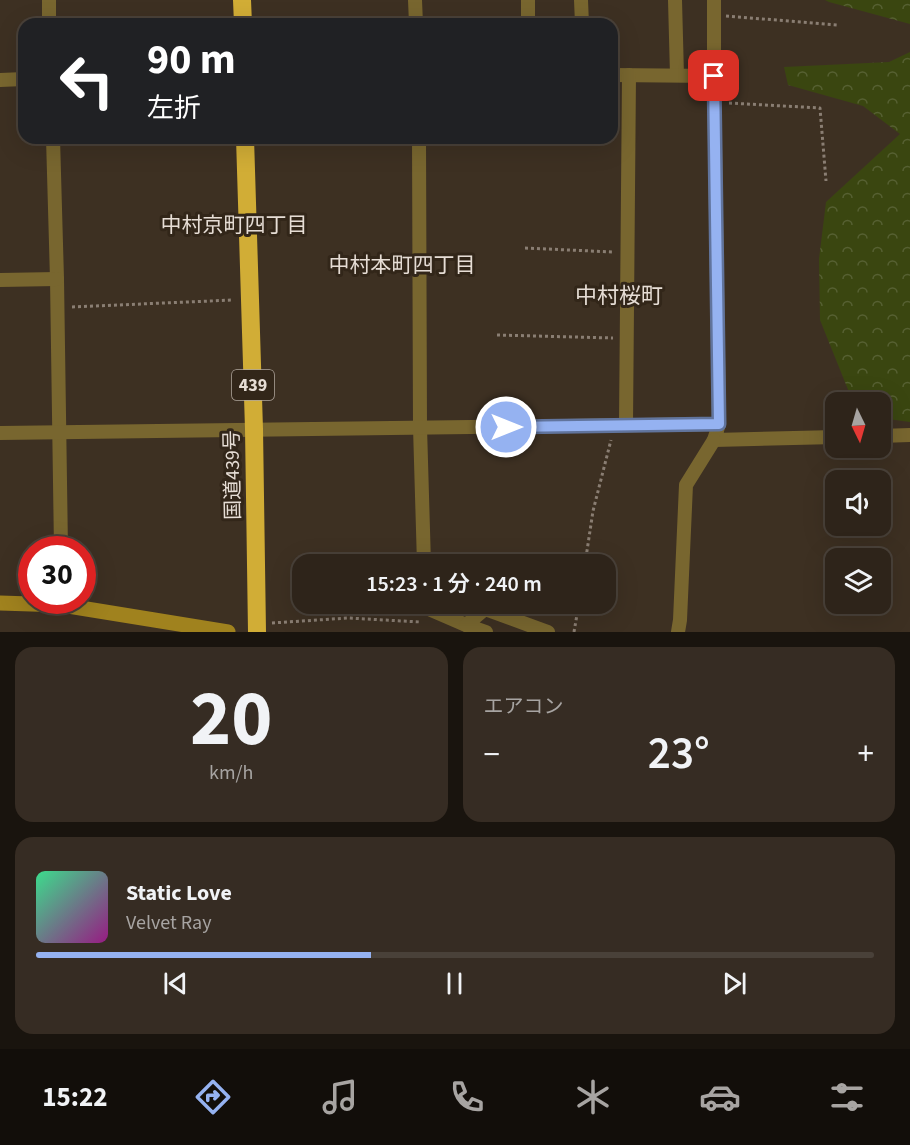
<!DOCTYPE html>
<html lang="ja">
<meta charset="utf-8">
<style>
body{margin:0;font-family:"Source Sans 3","Noto Sans JP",sans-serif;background:#362c23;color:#f1f3f6;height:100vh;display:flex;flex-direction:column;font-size:22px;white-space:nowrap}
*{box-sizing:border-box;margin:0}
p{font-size:20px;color:#a7a4a2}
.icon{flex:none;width:33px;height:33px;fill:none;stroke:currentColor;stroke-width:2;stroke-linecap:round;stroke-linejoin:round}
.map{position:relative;height:632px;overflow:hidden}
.panel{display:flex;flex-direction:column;gap:15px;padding:15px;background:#19140e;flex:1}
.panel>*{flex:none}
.guide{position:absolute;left:18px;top:18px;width:600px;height:126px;border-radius:18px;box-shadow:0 6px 24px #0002,0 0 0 2px #494139;background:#202124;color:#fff;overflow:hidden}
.needle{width:39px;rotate:175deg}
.controls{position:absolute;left:825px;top:392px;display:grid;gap:12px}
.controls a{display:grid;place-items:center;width:66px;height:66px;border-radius:12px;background:#2e241a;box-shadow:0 6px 24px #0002,0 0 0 2px #494139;font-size:30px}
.speed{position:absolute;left:18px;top:536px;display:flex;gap:12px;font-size:30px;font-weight:700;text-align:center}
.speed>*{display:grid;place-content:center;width:78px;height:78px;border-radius:50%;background:#2e241a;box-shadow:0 6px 24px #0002,0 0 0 2px #494139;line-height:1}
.speed .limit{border:9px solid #d22;background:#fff;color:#111}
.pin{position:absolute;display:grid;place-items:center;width:51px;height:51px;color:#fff;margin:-26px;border-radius:12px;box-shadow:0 3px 9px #0006}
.me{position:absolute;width:66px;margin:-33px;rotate:90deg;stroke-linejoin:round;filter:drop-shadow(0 0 4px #0008)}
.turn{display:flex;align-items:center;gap:21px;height:126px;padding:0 30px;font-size:27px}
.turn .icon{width:78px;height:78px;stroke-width:2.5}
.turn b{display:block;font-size:42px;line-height:51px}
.big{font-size:45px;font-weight:600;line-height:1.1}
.panel .tile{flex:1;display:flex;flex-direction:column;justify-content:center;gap:9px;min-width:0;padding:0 21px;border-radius:18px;background:#362c23}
.panel .dial{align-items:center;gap:0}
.dial b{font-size:78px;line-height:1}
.song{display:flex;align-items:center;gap:18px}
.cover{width:72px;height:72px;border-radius:9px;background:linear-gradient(135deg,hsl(150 70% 55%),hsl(310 70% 35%))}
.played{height:6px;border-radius:3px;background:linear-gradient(90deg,#95b2f1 40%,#494139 40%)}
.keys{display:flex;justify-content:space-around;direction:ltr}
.heat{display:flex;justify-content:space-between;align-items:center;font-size:33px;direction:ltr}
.panel .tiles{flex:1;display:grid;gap:15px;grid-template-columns:1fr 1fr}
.tile:last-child{grid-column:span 2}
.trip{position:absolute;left:292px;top:554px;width:324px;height:60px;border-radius:18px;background:#2e241a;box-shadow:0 6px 24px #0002,0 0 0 2px #494139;font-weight:600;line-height:60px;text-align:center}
.menu{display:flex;height:96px;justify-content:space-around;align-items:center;background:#120e0a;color:#a7a4a2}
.menu .icon{width:42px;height:42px}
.menu .active{color:#95b2f1}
.menu b{font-size:27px;color:#f1f3f6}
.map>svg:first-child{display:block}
.park{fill:url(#park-crowns)}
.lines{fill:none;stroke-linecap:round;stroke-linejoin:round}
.path{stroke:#8a7e73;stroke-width:3;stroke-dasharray:3 3;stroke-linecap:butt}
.street{stroke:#78662f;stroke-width:14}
.secondary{stroke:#a0821e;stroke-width:15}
.highway{stroke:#d1ad36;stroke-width:18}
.route-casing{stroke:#61749d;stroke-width:15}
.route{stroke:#95b2f1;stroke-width:10}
.labels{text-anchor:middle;stroke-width:6;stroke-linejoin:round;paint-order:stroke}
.shield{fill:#322619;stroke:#b0a69d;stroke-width:1.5}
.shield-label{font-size:18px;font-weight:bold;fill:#e6ddd5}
.street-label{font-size:20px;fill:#e6ddd5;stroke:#322619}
.neighbourhood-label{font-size:21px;fill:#e6ddd5;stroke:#322619}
.quarter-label{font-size:22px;fill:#e6ddd5;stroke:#322619}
</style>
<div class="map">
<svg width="910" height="632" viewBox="0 0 910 632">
<defs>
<pattern id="park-crowns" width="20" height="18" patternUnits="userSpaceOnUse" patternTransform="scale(1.5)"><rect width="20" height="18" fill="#3a4610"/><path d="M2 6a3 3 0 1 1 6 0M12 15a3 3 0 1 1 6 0" fill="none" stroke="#566032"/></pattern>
</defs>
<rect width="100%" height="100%" fill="#3d3022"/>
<g class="park">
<path d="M 825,0 L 910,0 L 910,24 L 829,2 Z"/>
<path d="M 910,52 L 910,422 L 888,419 L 881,415 L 880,402 L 853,402 L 820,320 L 819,259 L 826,202 L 900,134 L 863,106 L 788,85 L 784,67 L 889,62 Z"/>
</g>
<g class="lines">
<g class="path">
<path d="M 726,16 L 838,25"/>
<path d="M 729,103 L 820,108 L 826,181"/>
<path d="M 525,248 L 613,252"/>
<path d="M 72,307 L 233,300"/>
<path d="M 497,335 L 613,338"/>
<path d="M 585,564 L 593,511 L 611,440"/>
<path d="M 272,623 L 348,618 L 421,622"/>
<path d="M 574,632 L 579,603"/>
</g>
<g class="street">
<path d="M 49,0 L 49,24"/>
<path d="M 415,0 L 416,24"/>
<path d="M 528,0 L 528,24"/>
<path d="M 581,0 L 582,24"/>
<path d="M 675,0 L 677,75"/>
<path d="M 714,0 L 714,76 L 719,424 L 714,440 L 836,437"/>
<path d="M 612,75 L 714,76"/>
<path d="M 0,80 L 24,79"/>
<path d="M 53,138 L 57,279 L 61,549"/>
<path d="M 419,138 L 420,427 L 424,564"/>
<path d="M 0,280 L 57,279"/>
<path d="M 626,424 L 629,75"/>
<path d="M 0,433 L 719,424"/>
<path d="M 880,436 L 910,435"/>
<path d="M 428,603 L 429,609 L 466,625"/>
<path d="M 486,632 L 466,625 L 485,609 L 548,632"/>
<path d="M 678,632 L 680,620 L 686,485 L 714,440"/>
</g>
<path class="secondary" d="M 0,603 L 62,605 L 228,632"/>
<g class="highway">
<path d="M 242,0 L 243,24"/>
<path d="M 245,138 L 254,429 L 257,632"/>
</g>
</g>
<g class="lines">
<defs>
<path id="route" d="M 506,427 L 719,424 L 714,76"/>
</defs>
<use href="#route" class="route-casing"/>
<use href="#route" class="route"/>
</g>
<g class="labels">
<rect class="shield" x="232" y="370" width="42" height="30" rx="4.5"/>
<g class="shield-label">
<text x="253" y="391">439</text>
</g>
<g class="street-label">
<text transform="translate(232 475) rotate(-91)" y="7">国道439号</text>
</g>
<g class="neighbourhood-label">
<text x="234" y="232">中村京町四丁目</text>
<text x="402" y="272">中村本町四丁目</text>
</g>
<g class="quarter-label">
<text x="619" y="303">中村桜町</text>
</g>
</g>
</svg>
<div class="controls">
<a><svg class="needle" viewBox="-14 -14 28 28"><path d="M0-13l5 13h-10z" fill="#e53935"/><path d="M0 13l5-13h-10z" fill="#a7a4a2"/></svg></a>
<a><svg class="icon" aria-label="sound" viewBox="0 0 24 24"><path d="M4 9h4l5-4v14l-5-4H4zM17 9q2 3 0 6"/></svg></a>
<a><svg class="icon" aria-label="layers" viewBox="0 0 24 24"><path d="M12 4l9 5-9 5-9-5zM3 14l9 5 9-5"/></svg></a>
</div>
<div class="speed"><div class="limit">30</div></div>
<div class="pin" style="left:714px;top:76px;background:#d93025"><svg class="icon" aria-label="arrive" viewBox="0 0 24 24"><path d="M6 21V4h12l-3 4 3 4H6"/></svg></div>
<svg class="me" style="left:506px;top:427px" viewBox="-20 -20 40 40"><circle r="17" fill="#95b2f1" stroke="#fff" stroke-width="3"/><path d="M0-11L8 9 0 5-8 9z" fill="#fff"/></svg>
<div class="trip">15:23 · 1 分 · 240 m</div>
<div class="guide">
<div class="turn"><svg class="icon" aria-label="left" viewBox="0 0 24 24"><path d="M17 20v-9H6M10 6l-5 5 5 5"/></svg><div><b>90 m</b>左折</div></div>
</div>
</div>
<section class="panel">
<div class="tiles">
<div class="tile dial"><b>20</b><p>km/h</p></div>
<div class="tile"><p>エアコン</p>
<div class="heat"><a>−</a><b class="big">23°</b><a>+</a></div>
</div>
<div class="tile">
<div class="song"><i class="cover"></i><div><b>Static Love</b><p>Velvet Ray</p></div></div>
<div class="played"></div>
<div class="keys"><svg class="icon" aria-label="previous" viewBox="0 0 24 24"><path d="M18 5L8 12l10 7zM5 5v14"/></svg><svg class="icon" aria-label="pause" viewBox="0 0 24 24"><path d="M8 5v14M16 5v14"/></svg><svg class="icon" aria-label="next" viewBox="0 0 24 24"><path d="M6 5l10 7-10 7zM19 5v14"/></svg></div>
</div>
</div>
</section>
<nav class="menu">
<b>15:22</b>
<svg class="icon active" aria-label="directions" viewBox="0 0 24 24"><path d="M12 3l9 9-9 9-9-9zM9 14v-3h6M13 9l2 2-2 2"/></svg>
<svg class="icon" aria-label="music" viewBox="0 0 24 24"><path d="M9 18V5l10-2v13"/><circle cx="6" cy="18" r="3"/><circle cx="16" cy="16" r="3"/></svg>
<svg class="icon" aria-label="phone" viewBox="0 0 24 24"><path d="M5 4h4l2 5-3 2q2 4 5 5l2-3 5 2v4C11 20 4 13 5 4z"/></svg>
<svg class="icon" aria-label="climate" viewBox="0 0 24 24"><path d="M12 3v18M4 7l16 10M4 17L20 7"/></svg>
<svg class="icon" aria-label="car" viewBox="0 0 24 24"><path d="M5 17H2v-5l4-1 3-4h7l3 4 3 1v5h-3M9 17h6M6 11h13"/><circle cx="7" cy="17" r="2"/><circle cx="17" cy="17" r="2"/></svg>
<svg class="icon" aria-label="filters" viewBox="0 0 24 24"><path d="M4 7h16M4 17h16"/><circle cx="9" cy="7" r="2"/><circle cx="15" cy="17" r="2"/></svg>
</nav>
